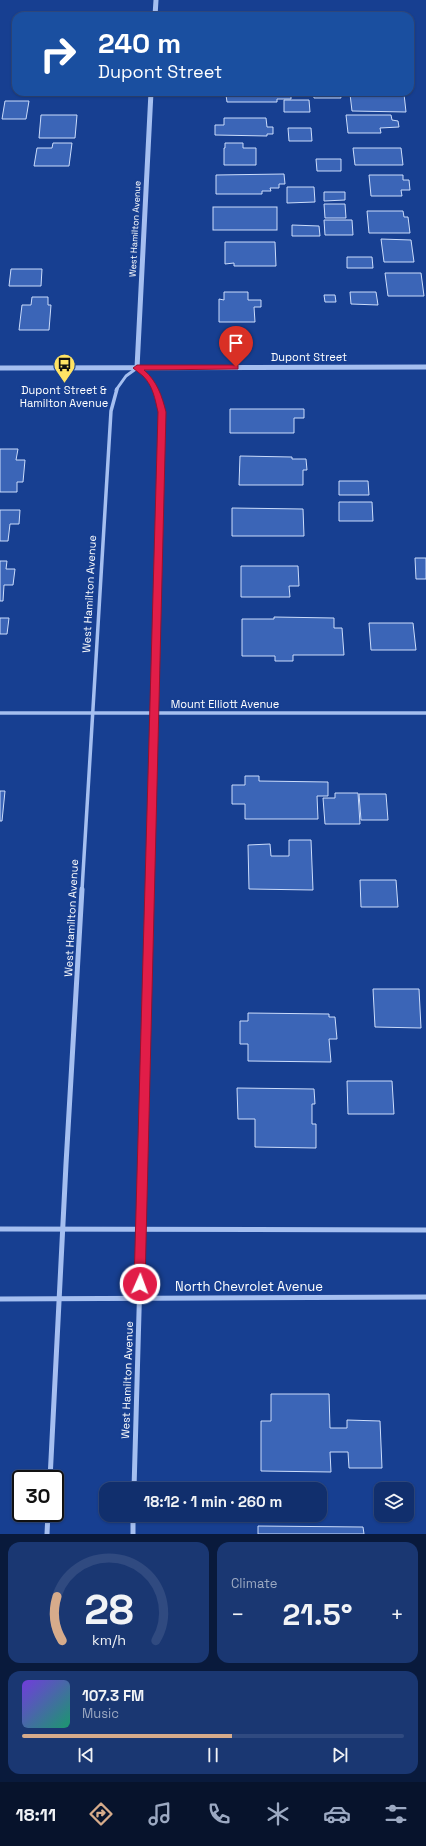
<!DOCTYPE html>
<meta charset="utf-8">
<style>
body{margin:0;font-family:"Space Grotesk",sans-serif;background:#1a3772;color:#f1f3f6;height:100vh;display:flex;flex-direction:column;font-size:15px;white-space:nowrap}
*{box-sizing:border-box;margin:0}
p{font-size:13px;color:#9ca9c2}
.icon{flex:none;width:22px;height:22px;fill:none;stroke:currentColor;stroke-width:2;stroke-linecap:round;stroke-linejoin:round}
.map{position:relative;height:1534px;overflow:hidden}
.drawer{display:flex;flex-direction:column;gap:8px;padding:8px;background:#091a3c;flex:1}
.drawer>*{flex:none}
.guide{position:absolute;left:12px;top:12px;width:402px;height:84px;border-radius:12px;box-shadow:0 1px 3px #0004,0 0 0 1px #304a80;background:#1a4fa0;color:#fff;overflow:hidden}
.tools{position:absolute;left:374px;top:1482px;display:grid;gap:8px}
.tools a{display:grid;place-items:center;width:40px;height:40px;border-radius:8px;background:#112f6d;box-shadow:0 1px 3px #0004,0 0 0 1px #304a80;font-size:20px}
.speed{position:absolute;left:12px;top:1470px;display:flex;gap:8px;font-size:20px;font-weight:700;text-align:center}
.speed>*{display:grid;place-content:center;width:52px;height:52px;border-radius:50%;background:#112f6d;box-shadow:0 1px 3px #0004,0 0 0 1px #304a80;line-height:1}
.speed .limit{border:2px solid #111;border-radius:6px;background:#fff;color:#111}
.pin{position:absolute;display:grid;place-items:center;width:34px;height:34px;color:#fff;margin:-41px -17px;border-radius:50% 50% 50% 0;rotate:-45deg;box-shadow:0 0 4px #0007}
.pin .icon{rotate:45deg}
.me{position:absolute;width:44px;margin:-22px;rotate:2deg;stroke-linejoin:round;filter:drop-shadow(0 0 3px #0008)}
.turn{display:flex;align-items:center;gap:14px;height:84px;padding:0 20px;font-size:18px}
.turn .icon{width:52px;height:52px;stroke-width:2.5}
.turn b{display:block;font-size:28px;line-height:34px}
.big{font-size:30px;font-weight:700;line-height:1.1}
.drawer .tile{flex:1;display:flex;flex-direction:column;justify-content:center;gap:6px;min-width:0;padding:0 14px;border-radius:12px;background:#1a3772}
.drawer .dial{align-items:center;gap:0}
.dial svg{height:104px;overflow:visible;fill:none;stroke:#304a80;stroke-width:7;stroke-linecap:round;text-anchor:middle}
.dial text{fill:#f1f3f6;stroke:none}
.song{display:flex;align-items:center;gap:12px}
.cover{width:48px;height:48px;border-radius:6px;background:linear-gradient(135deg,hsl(260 70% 55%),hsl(160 70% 35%))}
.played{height:4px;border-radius:2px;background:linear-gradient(90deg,#d6ab8b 55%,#304a80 55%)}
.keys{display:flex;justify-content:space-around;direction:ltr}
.heat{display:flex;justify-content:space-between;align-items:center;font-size:22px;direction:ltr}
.drawer .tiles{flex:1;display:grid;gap:8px;grid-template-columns:1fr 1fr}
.tile:last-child{grid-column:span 2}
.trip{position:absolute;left:99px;top:1482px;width:228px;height:40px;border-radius:12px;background:#112f6d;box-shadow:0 1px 3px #0004,0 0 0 1px #304a80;font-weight:700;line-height:40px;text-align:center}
.tabs{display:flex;height:64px;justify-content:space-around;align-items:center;background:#07132c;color:#9ca9c2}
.tabs .icon{width:28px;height:28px}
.tabs .current{color:#d6ab8b}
.tabs b{font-size:18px;color:#f1f3f6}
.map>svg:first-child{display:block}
.building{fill:#3b65b7;stroke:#cbdcfb}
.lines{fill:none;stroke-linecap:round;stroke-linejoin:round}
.minor-far2{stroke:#a5bff0;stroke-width:3}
.minor-far1{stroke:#a5bff0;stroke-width:3.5}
.minor{stroke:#a5bff0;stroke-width:5}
.tertiary{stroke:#a5bff0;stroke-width:5}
.route{fill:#e11d48;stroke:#92132f}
.labels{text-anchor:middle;stroke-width:4;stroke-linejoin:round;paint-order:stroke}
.far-street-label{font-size:9px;fill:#fff;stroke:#173f91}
.street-label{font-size:11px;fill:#fff;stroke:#173f91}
.poi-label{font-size:11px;fill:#fff;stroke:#173f91}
.near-street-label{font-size:13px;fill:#fff;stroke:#173f91}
</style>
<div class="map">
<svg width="426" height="1534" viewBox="0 0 426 1534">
<rect width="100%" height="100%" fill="#173f91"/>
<g class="building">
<path d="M 230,92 L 291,92 L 291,99 L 277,99 L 277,102 L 227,102 L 226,95 L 230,95 Z"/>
<path d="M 313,92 L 340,92 L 341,98 L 314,98 Z"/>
<path d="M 350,94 L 404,94 L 406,112 L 352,111 Z"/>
<path d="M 284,100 L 309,100 L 310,112 L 284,112 Z"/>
<path d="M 5,101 L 29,101 L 26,119 L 2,119 Z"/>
<path d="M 41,115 L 77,115 L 75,138 L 39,138 Z"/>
<path d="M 346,115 L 391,115 L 392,120 L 398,121 L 399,127 L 380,128 L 381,133 L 348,133 Z"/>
<path d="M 224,118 L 266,118 L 267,127 L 273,127 L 273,134 L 267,134 L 267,136 L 215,135 L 215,125 L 224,125 Z"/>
<path d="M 288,128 L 311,128 L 312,141 L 289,141 Z"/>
<path d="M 53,143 L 72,143 L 69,166 L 34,166 L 37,148 L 52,148 Z"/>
<path d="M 225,143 L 243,143 L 243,148 L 256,148 L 256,165 L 224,165 L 224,148 L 225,148 Z"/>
<path d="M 353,148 L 401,148 L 403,165 L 355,165 Z"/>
<path d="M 316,159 L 341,159 L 341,171 L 317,171 Z"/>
<path d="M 284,174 L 285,184 L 279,184 L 279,188 L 270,188 L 271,191 L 262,191 L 262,194 L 216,194 L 216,175 Z"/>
<path d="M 369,175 L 403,175 L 403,180 L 409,180 L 410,190 L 401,190 L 402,196 L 371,196 Z"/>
<path d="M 287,187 L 314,187 L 315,202 L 287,203 Z"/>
<path d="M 324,192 L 345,192 L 345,200 L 324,201 Z"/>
<path d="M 324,204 L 345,204 L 346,218 L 325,218 Z"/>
<rect x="213" y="207" width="64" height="23"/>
<path d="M 367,211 L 403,211 L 404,217 L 408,217 L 410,233 L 369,233 Z"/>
<path d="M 324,220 L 352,220 L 353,235 L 325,235 Z"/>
<path d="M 292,225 L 319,226 L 320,236 L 292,236 Z"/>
<path d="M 381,239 L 411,240 L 414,262 L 384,262 Z"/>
<path d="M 225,242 L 275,242 L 276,266 L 234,266 L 234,263 L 225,264 Z"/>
<path d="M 347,257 L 372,257 L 373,268 L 347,268 Z"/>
<path d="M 11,269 L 42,269 L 41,286 L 9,286 Z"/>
<path d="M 385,273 L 421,273 L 424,296 L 388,296 Z"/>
<path d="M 224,292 L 248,292 L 248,300 L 261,300 L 261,307 L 254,307 L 255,322 L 219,322 L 219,299 L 224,300 Z"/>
<path d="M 350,292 L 376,292 L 378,305 L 351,304 Z"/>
<path d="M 324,295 L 335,295 L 336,302 L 325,302 Z"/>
<path d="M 32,297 L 48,297 L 48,305 L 51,305 L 49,330 L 19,330 L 22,305 L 31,305 Z"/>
<path d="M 230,409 L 304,409 L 304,418 L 294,418 L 294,433 L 230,433 Z"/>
<path d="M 0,449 L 18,449 L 16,460 L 25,460 L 23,482 L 17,482 L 17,492 L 0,492 Z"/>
<path d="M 240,456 L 292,457 L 292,459 L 306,459 L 307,470 L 303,470 L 303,485 L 239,485 Z"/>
<path d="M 339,481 L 368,481 L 369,495 L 339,495 Z"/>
<path d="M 339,502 L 372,502 L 373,521 L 339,521 Z"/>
<path d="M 232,508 L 303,509 L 304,536 L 232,536 Z"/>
<path d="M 0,510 L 20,510 L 19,524 L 10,524 L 8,541 L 0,541 Z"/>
<path d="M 415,558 L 426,558 L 426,579 L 416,579 Z"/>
<path d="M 0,561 L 7,561 L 6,569 L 15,569 L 13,585 L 4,585 L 3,601 L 0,601 Z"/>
<path d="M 241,566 L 298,566 L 299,586 L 289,586 L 290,597 L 241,597 Z"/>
<path d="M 274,617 L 334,618 L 334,628 L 342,628 L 344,655 L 293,655 L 293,661 L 275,661 L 275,656 L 242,656 L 242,619 L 274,619 Z"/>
<path d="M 0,618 L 9,618 L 7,634 L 0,634 Z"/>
<path d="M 369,623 L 413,623 L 416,650 L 371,650 Z"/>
<path d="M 245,776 L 259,776 L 259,781 L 328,782 L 328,796 L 317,796 L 318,819 L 245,819 L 245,804 L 232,804 L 232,785 L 245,785 Z"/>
<path d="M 0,791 L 5,791 L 2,821 L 0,821 Z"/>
<path d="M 335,793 L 358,793 L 360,824 L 325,824 L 323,798 L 335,798 Z"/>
<path d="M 359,794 L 386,794 L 388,820 L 361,820 Z"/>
<path d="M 289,840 L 311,840 L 313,890 L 249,889 L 248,845 L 270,844 L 271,856 L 289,856 Z"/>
<path d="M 360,880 L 396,880 L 398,907 L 361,907 Z"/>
<path d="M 373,989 L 419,989 L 421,1028 L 375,1027 Z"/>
<path d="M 248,1013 L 329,1014 L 329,1017 L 335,1017 L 337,1039 L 329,1039 L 331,1062 L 248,1061 L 248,1044 L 240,1044 L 240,1021 L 248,1021 Z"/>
<path d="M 347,1081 L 392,1081 L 394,1114 L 348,1114 Z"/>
<path d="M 237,1088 L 314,1089 L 315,1104 L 312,1104 L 312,1124 L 316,1124 L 316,1148 L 255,1147 L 255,1119 L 238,1119 Z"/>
<path d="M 271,1394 L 329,1394 L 330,1428 L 347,1428 L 347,1420 L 380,1421 L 382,1468 L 349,1468 L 348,1452 L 330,1452 L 331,1472 L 261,1471 L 261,1421 L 271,1421 Z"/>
<path d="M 258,1526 L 363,1527 L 364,1534 L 258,1534 Z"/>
</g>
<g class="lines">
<path class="minor-far2" d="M 116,390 L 126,376 L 137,368 L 147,377 L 155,390"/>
<g class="minor-far1">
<path d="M 0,713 L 426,713"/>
<path d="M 82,890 L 111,411 L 117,389"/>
<path d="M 151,890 L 162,412 L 155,389"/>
</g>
<g class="minor">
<path d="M 0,1229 L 426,1230"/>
<path d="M 0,1299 L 426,1297"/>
<path d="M 50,1479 L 66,1164 L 82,889"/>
<path d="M 134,1489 L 151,889"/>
<path d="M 133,1515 L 133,1534"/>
<path d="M 47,1534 L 48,1513"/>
</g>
<g class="tertiary">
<path d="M 155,16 L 156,0"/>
<path d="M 0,368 L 426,367"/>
<path d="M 137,368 L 151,92"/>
</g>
</g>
<path class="route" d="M 236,365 L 238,365 L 238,369 L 144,370 C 157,381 162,396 166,412 L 145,1284 L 144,1288 L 140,1289 L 136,1288 L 134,1284 L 158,412 C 155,399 153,386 143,376 C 140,373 136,371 133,368 L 137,365 Z"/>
<defs>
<symbol id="bus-pin" viewBox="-11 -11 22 30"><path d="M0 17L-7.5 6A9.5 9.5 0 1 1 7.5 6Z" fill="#ffe364" stroke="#173f91"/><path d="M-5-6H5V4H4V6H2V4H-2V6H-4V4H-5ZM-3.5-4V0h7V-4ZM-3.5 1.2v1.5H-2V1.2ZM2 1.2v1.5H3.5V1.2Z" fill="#111"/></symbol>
</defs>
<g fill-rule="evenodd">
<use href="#bus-pin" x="52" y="352" width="25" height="34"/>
</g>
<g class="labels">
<g class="far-street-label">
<text transform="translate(135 229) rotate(-87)" y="3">West Hamilton Avenue</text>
</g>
<g class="street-label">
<text x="309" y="361">Dupont Street</text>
<text transform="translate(89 594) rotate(-87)" y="4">West Hamilton Avenue</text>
<text x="225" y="708">Mount Elliott Avenue</text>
<text transform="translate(71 918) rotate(-87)" y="4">West Hamilton Avenue</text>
<text transform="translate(127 1380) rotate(-88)" y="4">West Hamilton Avenue</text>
</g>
<g class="poi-label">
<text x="64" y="394">Dupont Street &amp;<tspan x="64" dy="13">Hamilton Avenue</tspan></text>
</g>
<g class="near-street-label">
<text x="249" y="1291">North Chevrolet Avenue</text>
</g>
</g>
</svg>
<div class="tools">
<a><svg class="icon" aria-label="layers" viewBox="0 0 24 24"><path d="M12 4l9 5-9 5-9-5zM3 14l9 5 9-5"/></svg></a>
</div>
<div class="speed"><div class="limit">30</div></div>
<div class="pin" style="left:236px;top:367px;background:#d93025"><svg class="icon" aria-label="arrive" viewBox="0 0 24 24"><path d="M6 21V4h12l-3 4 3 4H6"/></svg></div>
<svg class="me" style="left:140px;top:1284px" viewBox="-20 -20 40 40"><circle r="17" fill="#e11d48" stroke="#fff" stroke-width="3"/><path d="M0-11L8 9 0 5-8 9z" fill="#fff"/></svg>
<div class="trip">18:12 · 1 min · 260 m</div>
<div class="guide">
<div class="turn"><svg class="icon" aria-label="right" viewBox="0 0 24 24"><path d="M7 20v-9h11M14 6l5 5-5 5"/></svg><div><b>240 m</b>Dupont Street</div></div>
</div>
</div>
<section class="drawer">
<div class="tiles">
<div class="tile dial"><svg viewBox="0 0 100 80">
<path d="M14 69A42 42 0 1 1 86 69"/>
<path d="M14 69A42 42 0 0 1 10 35" stroke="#d6ab8b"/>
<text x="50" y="56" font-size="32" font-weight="700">28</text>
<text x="50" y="72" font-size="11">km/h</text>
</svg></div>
<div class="tile"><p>Climate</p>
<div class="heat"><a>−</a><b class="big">21.5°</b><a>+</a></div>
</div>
<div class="tile">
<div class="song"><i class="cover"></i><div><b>107.3 FM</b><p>Music</p></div></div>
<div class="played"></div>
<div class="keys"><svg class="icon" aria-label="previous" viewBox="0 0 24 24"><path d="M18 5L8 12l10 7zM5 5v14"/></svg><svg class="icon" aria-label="pause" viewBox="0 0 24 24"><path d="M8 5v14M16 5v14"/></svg><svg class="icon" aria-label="next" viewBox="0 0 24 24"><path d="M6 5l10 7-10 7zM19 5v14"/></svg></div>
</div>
</div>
</section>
<nav class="tabs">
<b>18:11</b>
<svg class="icon current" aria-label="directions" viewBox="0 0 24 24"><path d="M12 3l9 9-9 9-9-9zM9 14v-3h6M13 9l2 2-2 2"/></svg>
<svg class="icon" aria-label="music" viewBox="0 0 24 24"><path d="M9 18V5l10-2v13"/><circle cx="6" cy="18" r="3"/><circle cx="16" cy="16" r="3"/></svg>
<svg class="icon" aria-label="phone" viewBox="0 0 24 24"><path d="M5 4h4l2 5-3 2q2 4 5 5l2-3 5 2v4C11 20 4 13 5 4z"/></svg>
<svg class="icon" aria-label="climate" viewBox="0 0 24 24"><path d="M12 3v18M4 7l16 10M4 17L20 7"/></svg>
<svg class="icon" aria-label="car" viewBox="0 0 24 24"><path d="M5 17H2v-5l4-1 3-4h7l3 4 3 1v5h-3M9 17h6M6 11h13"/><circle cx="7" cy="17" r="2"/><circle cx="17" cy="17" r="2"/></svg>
<svg class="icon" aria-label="filters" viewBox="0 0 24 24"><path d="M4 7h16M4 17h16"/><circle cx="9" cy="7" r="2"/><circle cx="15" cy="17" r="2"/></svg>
</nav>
